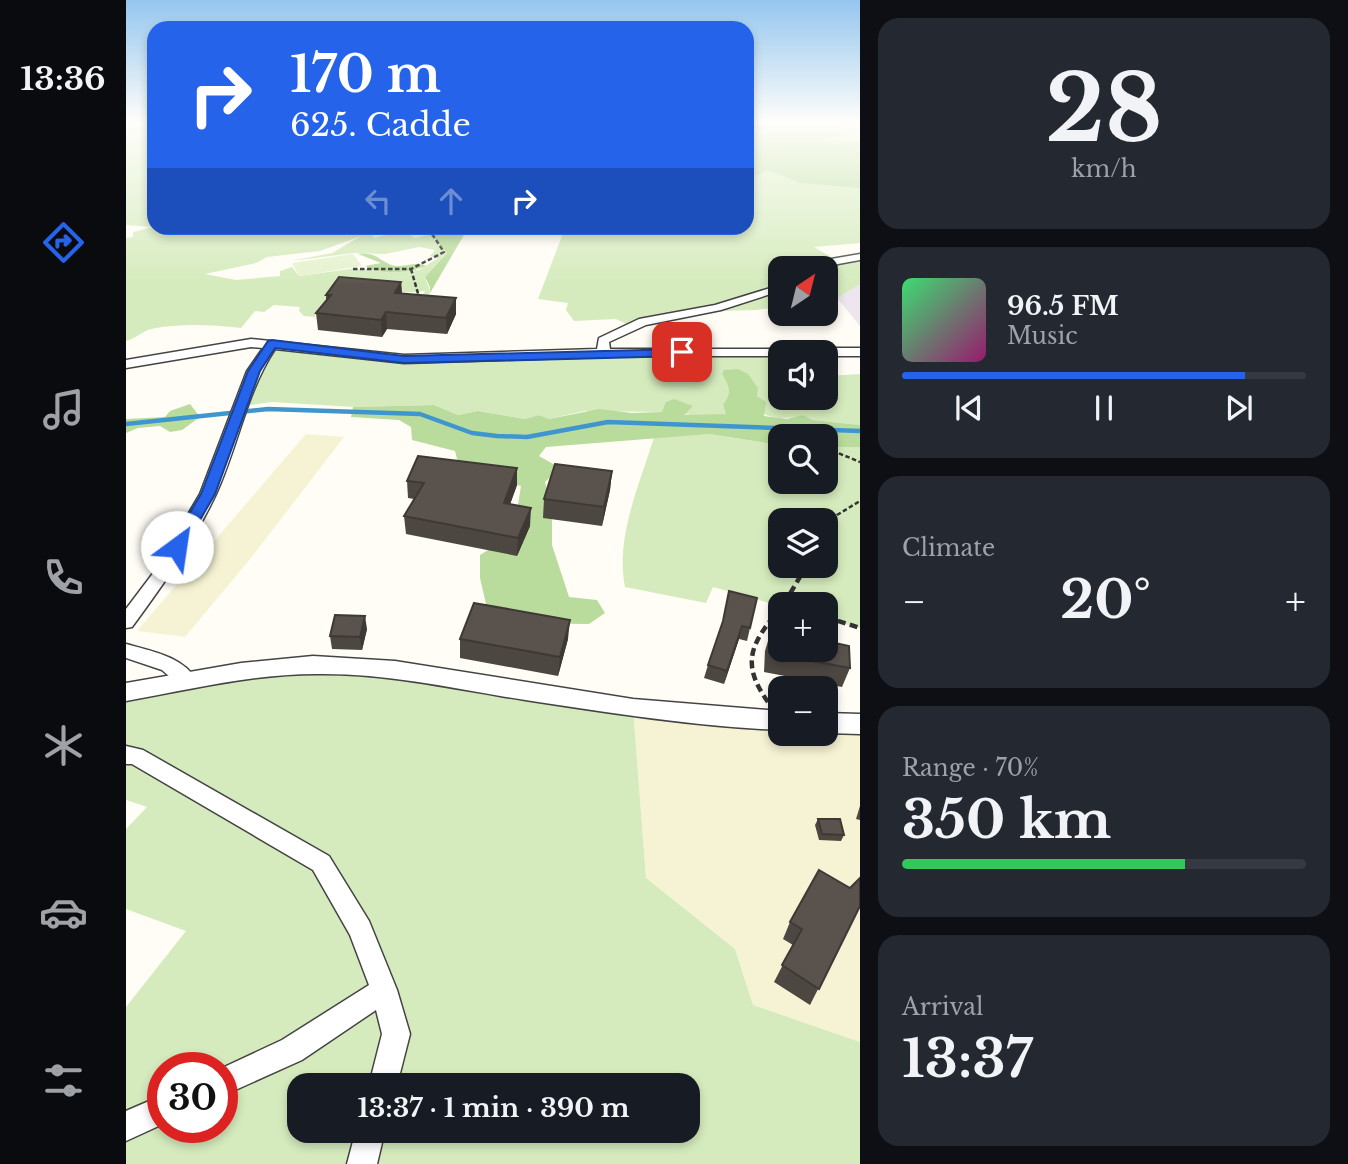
<!DOCTYPE html>
<meta charset="utf-8">
<style>
body{margin:0;font-family:"Libre Baskerville",serif;background:#242831;color:#f1f3f6;height:100vh;display:flex;flex-direction:column;font-size:26px;white-space:nowrap}
*{box-sizing:border-box;margin:0}
p{font-size:23px;color:#9ea1a6}
.icon{flex:none;width:38px;height:38px;fill:none;stroke:currentColor;stroke-width:2;stroke-linecap:round;stroke-linejoin:round}
.map{position:relative;flex:1;overflow:hidden}
.sheet{display:flex;flex-direction:column;gap:18px;padding:18px;background:#0d0f14;width:488px}
.sheet>*{flex:none}
.top-card{position:absolute;left:21px;top:21px;width:607px;height:214px;border-radius:21px;box-shadow:0 4px 10px #0003;background:#2563eb;color:#fff;overflow:hidden}
.needle{width:46px;rotate:35deg}
.fabs{position:absolute;left:642px;top:256px;display:grid;gap:14px}
.fabs a{display:grid;place-items:center;width:70px;height:70px;border-radius:14px;background:#171b24;box-shadow:0 4px 10px #0003;font-size:35px}
.speed{position:absolute;left:21px;top:1052px;display:flex;gap:14px;font-size:35px;font-weight:700;text-align:center}
.speed>*{display:grid;place-content:center;width:91px;height:91px;border-radius:50%;background:#171b24;box-shadow:0 4px 10px #0003;line-height:1}
.speed .limit{border:10px solid #d22;background:#fff;color:#111}
.pin{position:absolute;display:grid;place-items:center;width:60px;height:60px;color:#fff;margin:-30px;border-radius:14px;box-shadow:0 4px 10px #0006}
.me{position:absolute;width:77px;margin:-38px;rotate:31deg;stroke-linejoin:round;filter:drop-shadow(0 0 5px #0008)}
.turn{display:flex;align-items:center;gap:24px;height:147px;padding:0 28px;font-size:32px}
.turn .icon{width:91px;height:91px;stroke-width:2.5}
.turn b{display:block;font-size:49px;line-height:60px}
.lanes{display:flex;align-items:center;height:66px;padding:0 28px;background:#0003;justify-content:center;gap:35px;direction:ltr}
.lanes .off{opacity:.35}
.big{font-size:52px;font-weight:700;line-height:1.1}
.sheet .tile{flex:1;display:flex;flex-direction:column;justify-content:center;gap:10px;min-width:0;padding:0 24px;border-radius:21px;background:#242831}
.sheet .dial{align-items:center;gap:0}
.dial b{font-size:91px;line-height:1}
.song{display:flex;align-items:center;gap:21px}
.cover{width:84px;height:84px;border-radius:10px;background:linear-gradient(135deg,hsl(140 70% 55%),hsl(320 70% 35%))}
.played{height:7px;border-radius:4px;background:linear-gradient(90deg,#2563eb 85%,#363941 85%)}
.keys{display:flex;justify-content:space-around;direction:ltr}
.heat{display:flex;justify-content:space-between;align-items:center;font-size:38px;direction:ltr}
.charge{height:10px;border-radius:5px;background:linear-gradient(90deg,#34c759 70%,#363941 0)}
.trip{position:absolute;left:161px;top:1073px;width:413px;height:70px;border-radius:21px;background:#171b24;box-shadow:0 4px 10px #0003;font-weight:700;line-height:70px;text-align:center}
main{display:flex;flex:1;min-height:0}
.tabs{display:flex;flex-direction:column;width:126px;justify-content:space-around;align-items:center;background:#090b0e;color:#9ea1a6}
.tabs .icon{width:49px;height:49px}
.tabs .active{color:#2563eb}
.tabs b{font-size:32px;color:#f1f3f6}
.map>svg:first-child{display:block}
.industrial{fill:#eee6ef}
.farmland{fill:#f6f3d4}
.green{fill:#d5ebbd;fill-rule:evenodd}
.forest{fill:#b9dc9c}
.pitch{fill:#e6f2cf}
.lines{fill:none;stroke-linecap:round;stroke-linejoin:round}
.stream{stroke:#3f96cf;stroke-width:4.5}
.minor-casing{stroke:#444;stroke-width:3}
.tertiary-casing{stroke:#444;stroke-width:3}
.path-far2{stroke:#333;stroke-width:2;stroke-dasharray:3.5 2;stroke-linecap:butt}
.path-far1{stroke:#333;stroke-width:2.5;stroke-dasharray:4.5 2.5;stroke-linecap:butt}
.path{stroke:#333;stroke-width:4.5;stroke-dasharray:8 4.5;stroke-linecap:butt}
.minor{fill:#fff;fill-rule:evenodd}
.tertiary{fill:#fff;fill-rule:evenodd}
.wall{fill:#4d4742}
.shaded-wall{fill:#3f3936}
.building{fill:#5a524d;stroke:#3f3936;stroke-width:2}
.route{fill:#2563eb;stroke:#184099;stroke-width:2}
</style>
<main>
<nav class="tabs">
<b>13:36</b>
<svg class="icon active" aria-label="directions" viewBox="0 0 24 24"><path d="M12 3l9 9-9 9-9-9zM9 14v-3h6M13 9l2 2-2 2"/></svg>
<svg class="icon" aria-label="music" viewBox="0 0 24 24"><path d="M9 18V5l10-2v13"/><circle cx="6" cy="18" r="3"/><circle cx="16" cy="16" r="3"/></svg>
<svg class="icon" aria-label="phone" viewBox="0 0 24 24"><path d="M5 4h4l2 5-3 2q2 4 5 5l2-3 5 2v4C11 20 4 13 5 4z"/></svg>
<svg class="icon" aria-label="climate" viewBox="0 0 24 24"><path d="M12 3v18M4 7l16 10M4 17L20 7"/></svg>
<svg class="icon" aria-label="car" viewBox="0 0 24 24"><path d="M5 17H2v-5l4-1 3-4h7l3 4 3 1v5h-3M9 17h6M6 11h13"/><circle cx="7" cy="17" r="2"/><circle cx="17" cy="17" r="2"/></svg>
<svg class="icon" aria-label="filters" viewBox="0 0 24 24"><path d="M4 7h16M4 17h16"/><circle cx="9" cy="7" r="2"/><circle cx="15" cy="17" r="2"/></svg>
</nav>
<div class="map">
<svg width="734" height="1164" viewBox="0 0 734 1164">
<rect width="100%" height="100%" fill="#fffdf5"/>
<path class="industrial" d="M 731,284 L 734,284 L 734,326 L 711,298 Z"/>
<g class="farmland">
<path d="M 180,434 L 218,437 L 125,558 L 59,637 L 11,631 Z"/>
<path d="M 507,708 L 654,721 L 654,733 L 700,733 L 700,723 L 734,724 L 734,1042 L 627,1005 L 609,949 L 520,878 Z"/>
</g>
<g class="green">
<path d="M 0,122 L 28,122 L 28,228 L 241,228 L 248,234 L 246,235 L 248,238 L 264,234 L 262,233 L 279,232 L 289,238 L 305,234 L 321,253 L 299,277 C 300,285 308,290 301,298 L 295,297 L 299,291 C 275,295 244,289 218,287 L 213,288 L 188,317 L 178,316 L 173,311 L 174,307 L 148,305 L 138,312 L 129,311 L 115,328 C 84,325 56,323 25,329 C 16,331 10,339 0,341 L 0,238 L 7,237 L 7,232 L 27,227 L 0,225 ZM 235,236 L 206,253 L 165,261 L 228,253 L 259,254 L 293,247 L 309,250 L 304,256 L 312,258 L 293,270 L 224,269 L 173,276 L 166,267 L 154,271 L 154,276 L 110,280 L 79,274 L 130,263 L 141,257 L 194,251 Z"/>
<path d="M 621,122 L 734,122 L 734,243 L 688,247 L 715,263 L 734,261 L 734,284 L 711,298 L 700,295 L 700,268 L 654,268 L 654,307 C 603,316 552,302 501,324 L 490,319 L 448,321 L 440,310 L 442,303 L 412,299 L 439,228 L 621,228 Z"/>
<path d="M 146,344 L 278,359 L 654,352 L 654,372 L 647,373 L 648,379 L 654,383 L 654,397 L 700,397 L 700,376 L 734,374 L 734,425 L 687,420 L 677,415 C 642,425 630,410 604,389 L 603,396 L 597,404 L 601,414 L 575,416 L 536,412 L 458,411 L 423,419 L 413,415 L 399,419 L 352,411 L 332,415 L 308,405 L 227,407 L 146,402 L 117,406 Z"/>
<path d="M 583,434 L 654,445 L 654,481 L 700,481 L 700,447 L 734,447 L 734,628 L 700,619 L 700,604 L 654,604 L 654,606 L 587,587 L 580,603 L 499,587 C 489,537 514,484 528,437 ZM 654,520 L 700,520 L 700,565 L 654,565 Z"/>
<path d="M 187,665 L 507,708 L 520,878 L 609,949 L 627,1005 L 734,1042 L 734,1164 L 0,1164 L 0,1007 L 60,931 L 0,909 L 0,829 L 21,807 L 0,800 L 0,692 ZM 37,1068 L 96,1068 L 96,1127 L 37,1127 ZM 173,1085 L 562,1085 L 562,1130 L 173,1130 Z"/>
</g>
<g class="forest">
<path d="M 621,122 L 720,122 L 705,124 L 725,132 L 703,140 L 734,141 L 734,188 L 674,183 L 643,170 L 621,180 Z"/>
<path d="M 318,228 L 342,228 L 304,293 L 304,287 L 299,277 L 321,253 L 305,234 L 324,231 Z"/>
<path d="M 232,254 C 249,252 250,258 263,264 C 274,270 290,260 300,266 C 285,273 253,275 239,266 L 255,263 Z"/>
<path d="M 612,369 L 622,374 L 632,388 L 631,396 L 640,402 L 638,416 L 661,419 L 677,415 L 687,420 L 734,425 L 734,447 L 700,447 L 700,436 L 654,436 L 654,445 L 583,434 L 420,447 L 413,456 L 434,468 L 419,482 L 426,509 L 426,545 L 443,597 L 471,600 L 479,613 L 463,624 L 382,623 L 363,617 L 354,578 L 354,555 L 387,535 L 395,486 L 364,479 L 332,463 L 329,451 L 286,440 L 285,427 L 273,420 L 225,417 L 227,407 L 308,405 L 332,415 L 352,411 L 399,419 L 413,415 L 423,419 L 473,409 L 506,413 L 536,412 L 540,402 L 548,399 L 567,406 L 558,415 L 600,414 L 597,404 C 607,392 603,386 596,374 L 598,370 Z"/>
<path d="M 64,404 L 74,417 L 56,430 L 44,432 L 34,426 L 12,428 L 0,433 L 0,419 L 39,417 L 44,411 Z"/>
</g>
<path class="pitch" d="M 227,254 L 236,266 L 173,276 L 166,263 Z"/>
<g class="lines">
<path class="stream" d="M 0,424 L 142,409 L 294,414 L 346,433 L 371,436 L 401,437 L 482,422 L 734,431"/>
<defs>
<g id="minor">
<path d="M 734,254 L 734,260 L 712,264 L 700,270 L 700,268 L 692,268 L 705,259 Z"/>
<path d="M 654,285 L 654,291 L 595,310 L 520,325 L 483,342 L 484,349 L 658,349 L 660,352 L 654,352 L 654,356 L 506,356 L 278,363 L 149,349 C 120,393 112,446 90,494 C 68,541 37,585 6,627 L 0,628 L 0,609 L 28,572 L 74,494 L 121,371 L 137,348 L 125,347 L 0,368 L 0,360 L 125,339 L 278,355 L 471,349 L 473,338 L 513,319 L 589,305 Z"/>
<path d="M 691,348 L 734,348 L 734,356 L 700,356 L 700,352 L 685,352 Z"/>
<path d="M 0,644 C 24,651 57,656 70,680 L 67,685 L 60,687 L 53,685 L 36,670 L 0,658 Z"/>
<path d="M 0,746 L 17,750 L 203,856 L 243,921 L 271,990 L 284,1034 L 271,1085 L 243,1085 L 256,1034 L 250,1010 L 176,1060 L 96,1096 L 96,1068 L 156,1040 L 243,985 L 224,935 L 187,870 L 6,764 L 0,764 Z"/>
<path d="M 37,1095 L 37,1124 L 0,1141 L 0,1111 Z"/>
<path d="M 230,1130 L 259,1130 L 251,1164 L 221,1164 Z"/>
</g>
<g id="tertiary">
<path d="M 187,656 L 269,661 L 507,699 L 654,711 L 654,730 C 562,726 471,711 380,697 C 317,686 254,673 190,674 C 126,674 62,690 0,701 L 0,683 L 115,663 Z"/>
<path d="M 700,713 L 734,714 L 734,734 L 700,733 Z"/>
</g>
</defs>
<use href="#minor" class="minor-casing"/>
<use href="#tertiary" class="tertiary-casing"/>
<path class="path-far2" d="M 304,230 L 308,236"/>
<g class="path-far1">
<path d="M 227,269 L 285,269 L 318,252 L 306,234"/>
<path d="M 285,269 L 293,297"/>
<path d="M 700,448 L 734,462"/>
<path d="M 700,533 L 711,515 L 734,501"/>
<path d="M 674,577 L 681,565"/>
</g>
<g class="path">
<path d="M 658,604 L 675,575"/>
<path d="M 700,617 L 734,628"/>
<path d="M 642,702 C 614,663 625,643 654,609"/>
</g>
<use href="#minor" class="minor"/>
<use href="#tertiary" class="tertiary"/>
</g>
<g class="wall">
<path d="M 275,282 L 276,293 L 330,314 L 321,334 L 261,329 L 256,337 L 192,330 L 190,313 L 200,301 L 200,295 Z"/>
<path d="M 391,468 L 391,485 L 384,504 L 404,526 L 391,556 L 280,534 L 278,516 L 288,499 L 282,498 L 281,481 Z"/>
<path d="M 486,471 L 484,490 L 476,526 L 417,518 L 418,499 Z"/>
<path d="M 631,598 L 621,641 L 613,639 L 598,684 L 578,678 L 582,665 L 596,624 Z"/>
<path d="M 241,629 L 236,650 L 206,649 L 204,636 Z"/>
<path d="M 645,631 L 724,668 L 716,687 L 638,672 L 639,651 Z"/>
<path d="M 334,639 L 442,639 L 432,676 L 334,658 Z"/>
<path d="M 734,806 L 734,820 L 730,819 Z"/>
<path d="M 692,819 L 718,835 L 715,841 L 693,840 L 689,825 Z"/>
<path d="M 734,878 L 734,909 L 733,908 L 684,1005 L 648,982 L 667,945 L 657,939 L 664,922 L 724,888 Z"/>
</g>
<g class="shaded-wall">
<path d="M 275,282 L 276,298 L 269,293 Z"/>
<path d="M 330,298 L 330,314 L 321,334 L 320,318 Z"/>
<path d="M 260,312 L 261,329 L 256,337 L 255,320 Z"/>
<path d="M 391,468 L 391,485 L 378,521 L 378,503 Z"/>
<path d="M 486,471 L 484,490 L 476,526 L 478,507 Z"/>
<path d="M 405,508 L 404,526 L 391,556 L 392,538 Z"/>
<path d="M 239,616 L 241,629 L 236,650 L 234,637 Z"/>
<path d="M 444,620 L 442,639 L 432,676 L 434,657 Z"/>
<path d="M 616,626 L 613,639 L 598,684 L 601,671 Z"/>
</g>
<g class="building">
<path d="M 213,277 L 275,282 L 269,293 L 330,298 L 320,318 L 260,312 L 255,320 L 190,313 L 205,295 L 200,295 Z"/>
<path d="M 292,456 L 391,468 L 378,503 L 405,508 L 392,538 L 278,516 L 298,483 L 281,481 Z"/>
<path d="M 429,464 L 486,471 L 478,507 L 418,499 Z"/>
<path d="M 603,591 L 631,598 L 624,628 L 616,626 L 601,671 L 582,665 L 597,621 Z"/>
<path d="M 348,603 L 444,620 L 434,657 L 334,639 Z"/>
<path d="M 209,615 L 239,616 L 234,637 L 204,636 Z"/>
<path d="M 645,631 L 654,633 L 654,649 L 700,649 L 700,641 L 723,646 L 724,668 L 643,653 Z"/>
<path d="M 692,819 L 714,819 L 718,835 L 696,834 Z"/>
<path d="M 693,870 L 724,888 L 734,878 L 734,906 L 693,989 L 656,965 L 676,929 L 664,922 Z"/>
</g>
<linearGradient id="sky" x2="0" y2="1"><stop stop-color="#95c6ee"/><stop offset="0.43" stop-color="#fffefa"/><stop offset="1" stop-color="#fffefa" stop-opacity="0"/></linearGradient>
<rect width="734" height="285" fill="url(#sky)"/>
<path class="route" d="M 146,340 L 278,356 L 556,349 L 561,352 L 556,356 L 278,363 L 149,348 L 134,371 L 89,494 L 56,551 L 46,551 L 43,547 L 75,494 L 122,371 L 142,341 Z"/>
</svg>
<div class="fabs">
<a><svg class="needle" viewBox="-14 -14 28 28"><path d="M0-13l5 13h-10z" fill="#e53935"/><path d="M0 13l5-13h-10z" fill="#9ea1a6"/></svg></a>
<a><svg class="icon" aria-label="sound" viewBox="0 0 24 24"><path d="M4 9h4l5-4v14l-5-4H4zM17 9q2 3 0 6"/></svg></a>
<a><svg class="icon" aria-label="search" viewBox="0 0 24 24"><circle cx="10" cy="10" r="6"/><path d="M15 15l6 6"/></svg></a>
<a><svg class="icon" aria-label="layers" viewBox="0 0 24 24"><path d="M12 4l9 5-9 5-9-5zM3 14l9 5 9-5"/></svg></a>
<a>+</a>
<a>−</a>
</div>
<div class="speed"><div class="limit">30</div></div>
<div class="pin" style="left:556px;top:352px;background:#d93025"><svg class="icon" aria-label="arrive" viewBox="0 0 24 24"><path d="M6 21V4h12l-3 4 3 4H6"/></svg></div>
<svg class="me" style="left:51px;top:547px" viewBox="-20 -20 40 40"><circle r="19" fill="#fff"/><path d="M0-13L10 11 0 6-10 11z" fill="#2563eb"/></svg>
<div class="trip">13:37 · 1 min · 390 m</div>
<div class="top-card">
<div class="turn"><svg class="icon" aria-label="right" viewBox="0 0 24 24"><path d="M7 20v-9h11M14 6l5 5-5 5"/></svg><div><b>170 m</b>625. Cadde</div></div>
<div class="lanes"><svg class="icon off" aria-label="left" viewBox="0 0 24 24"><path d="M17 20v-9H6M10 6l-5 5 5 5"/></svg><svg class="icon off" aria-label="ahead" viewBox="0 0 24 24"><path d="M12 20V5M6 11l6-6 6 6"/></svg><svg class="icon" aria-label="right" viewBox="0 0 24 24"><path d="M7 20v-9h11M14 6l5 5-5 5"/></svg></div>
</div>
</div>
<section class="sheet">
<div class="tile dial"><b>28</b><p>km/h</p></div>
<div class="tile">
<div class="song"><i class="cover"></i><div><b>96.5 FM</b><p>Music</p></div></div>
<div class="played"></div>
<div class="keys"><svg class="icon" aria-label="previous" viewBox="0 0 24 24"><path d="M18 5L8 12l10 7zM5 5v14"/></svg><svg class="icon" aria-label="pause" viewBox="0 0 24 24"><path d="M8 5v14M16 5v14"/></svg><svg class="icon" aria-label="next" viewBox="0 0 24 24"><path d="M6 5l10 7-10 7zM19 5v14"/></svg></div>
</div>
<div class="tile"><p>Climate</p>
<div class="heat"><a>−</a><b class="big">20°</b><a>+</a></div>
</div>
<div class="tile"><p>Range · 70%</p><b class="big">350 km</b><div class="charge"></div></div>
<div class="tile"><p>Arrival</p><b class="big">13:37</b></div>
</section>
</main>
